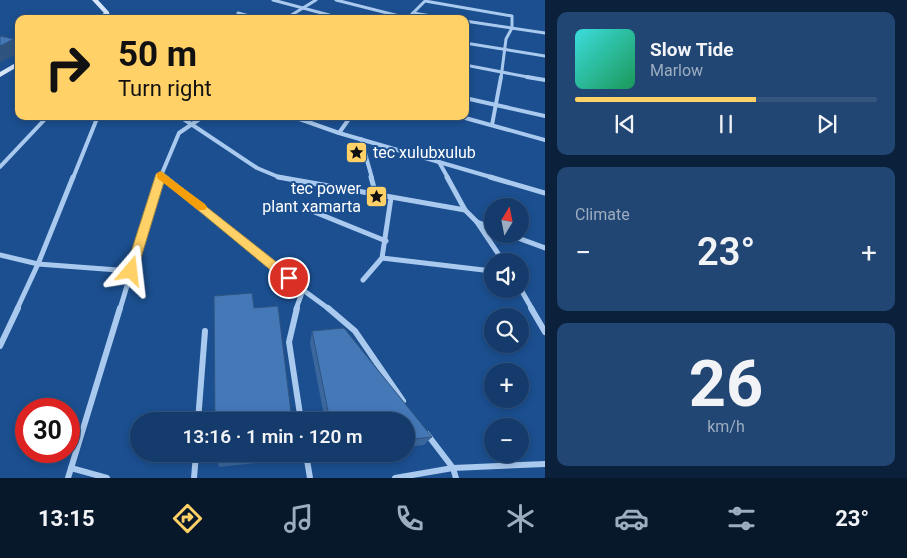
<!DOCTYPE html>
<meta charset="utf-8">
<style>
body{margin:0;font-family:Roboto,sans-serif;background:#214673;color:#f1f3f6;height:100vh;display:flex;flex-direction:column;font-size:19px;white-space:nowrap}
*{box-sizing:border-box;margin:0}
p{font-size:16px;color:#9dadc1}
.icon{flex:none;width:28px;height:28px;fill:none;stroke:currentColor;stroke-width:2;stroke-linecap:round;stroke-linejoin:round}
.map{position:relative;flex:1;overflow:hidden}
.details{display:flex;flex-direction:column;gap:12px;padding:12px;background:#0b203b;width:362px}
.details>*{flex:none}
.hud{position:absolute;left:15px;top:15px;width:454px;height:105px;border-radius:10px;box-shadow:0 2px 8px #0003,0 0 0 1px #33557e;background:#ffd166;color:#111;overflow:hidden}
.needle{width:32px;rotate:10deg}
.buttons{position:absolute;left:484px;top:198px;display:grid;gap:10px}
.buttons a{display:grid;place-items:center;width:45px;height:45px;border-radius:50%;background:#143b6b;box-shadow:0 2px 8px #0003,0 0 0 1px #33557e;font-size:25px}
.speed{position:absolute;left:15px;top:398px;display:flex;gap:10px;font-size:25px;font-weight:700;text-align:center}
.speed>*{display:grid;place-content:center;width:65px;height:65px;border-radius:50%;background:#143b6b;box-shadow:0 2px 8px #0003,0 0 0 1px #33557e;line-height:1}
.speed .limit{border:8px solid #d22;background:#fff;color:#111}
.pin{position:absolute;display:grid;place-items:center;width:42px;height:42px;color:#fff;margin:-21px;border:2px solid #fff;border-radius:50%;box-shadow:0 1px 5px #0007}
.me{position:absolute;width:55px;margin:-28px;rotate:17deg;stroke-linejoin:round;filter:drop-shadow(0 0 4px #0008)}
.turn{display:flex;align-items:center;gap:18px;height:105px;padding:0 20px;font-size:22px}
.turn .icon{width:65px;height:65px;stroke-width:2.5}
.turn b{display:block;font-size:35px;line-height:42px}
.big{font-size:38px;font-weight:600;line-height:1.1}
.details .widget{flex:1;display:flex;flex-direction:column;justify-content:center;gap:8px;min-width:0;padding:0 18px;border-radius:10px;background:#214673}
.details .dial{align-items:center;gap:0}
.dial b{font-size:65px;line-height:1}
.song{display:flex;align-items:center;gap:15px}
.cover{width:60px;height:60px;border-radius:8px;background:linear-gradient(135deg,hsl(180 70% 55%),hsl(150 70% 35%))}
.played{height:5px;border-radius:2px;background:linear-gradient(90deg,#ffd166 60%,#33557e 60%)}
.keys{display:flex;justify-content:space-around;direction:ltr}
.heat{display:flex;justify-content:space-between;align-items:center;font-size:28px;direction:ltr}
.trip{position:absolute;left:130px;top:412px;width:285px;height:50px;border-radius:25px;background:#143b6b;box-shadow:0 2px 8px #0003,0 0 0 1px #33557e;font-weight:600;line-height:50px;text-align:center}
.menu{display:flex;height:80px;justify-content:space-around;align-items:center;background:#08182b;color:#9dadc1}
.menu .icon{width:35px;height:35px}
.menu .on{color:#ffd166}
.menu b{font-size:22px;color:#f1f3f6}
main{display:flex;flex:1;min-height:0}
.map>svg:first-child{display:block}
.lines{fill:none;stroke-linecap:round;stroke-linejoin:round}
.minor-far3{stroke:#a9c9ee;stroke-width:3}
.minor-far2{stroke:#a9c9ee;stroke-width:4}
.minor-far1{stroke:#a9c9ee;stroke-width:5}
.minor{stroke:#a9c9ee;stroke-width:6}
.secondary{fill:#d6e6fa;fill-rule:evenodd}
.wall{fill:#3a679d}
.shaded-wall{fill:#305480}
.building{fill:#4478b7;stroke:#305480}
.route{fill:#ffd166;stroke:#a68842}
.slow{fill:#f59e0b}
.labels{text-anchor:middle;stroke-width:4;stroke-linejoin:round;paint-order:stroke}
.poi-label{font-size:16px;fill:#fff;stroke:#1b4f8f;text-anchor:start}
</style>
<main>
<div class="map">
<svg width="545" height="478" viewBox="0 0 545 478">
<rect width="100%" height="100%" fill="#1b4f8f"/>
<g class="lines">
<g class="minor-far3">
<path d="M 273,0 L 344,19"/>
<path d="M 336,0 L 407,18"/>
<path d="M 107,13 L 112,19"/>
<path d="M 238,13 L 260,19"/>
<path d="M 413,13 L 450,19"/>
<path d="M 285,19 L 316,0"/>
<path d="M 407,19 L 425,1 L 512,16 L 512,28 L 506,39 L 501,78"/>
<path d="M 465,21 L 545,33"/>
<path d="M 465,43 L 545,56"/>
<path d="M 465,65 L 533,78"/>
</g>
<g class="minor-far2">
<path d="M 527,77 L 545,80"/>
<path d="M 465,98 L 545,116"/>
<path d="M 179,116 L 257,168 L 281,178"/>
<path d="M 291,116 L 339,133 L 494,178"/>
<path d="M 458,116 L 545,140"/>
<path d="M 492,125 L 501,77"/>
<path d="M 339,133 L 351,116"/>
<path d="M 361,139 L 372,178"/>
<path d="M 439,162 L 448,178"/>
<path d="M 0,167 L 48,116"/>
<path d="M 161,174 L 166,178"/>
<path d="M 73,178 L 98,116"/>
<path d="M 160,178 L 179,133 L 204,116"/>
</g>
<g class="minor-far1">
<path d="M 165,177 L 303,290 L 329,309"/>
<path d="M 278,177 L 465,210"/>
<path d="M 371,177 L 376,195"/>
<path d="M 447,177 L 465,210 L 477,222 L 503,261"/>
<path d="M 490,177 L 545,193"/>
<path d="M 307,209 L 386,241"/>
<path d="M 477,222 L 492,228"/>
<path d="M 507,234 L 545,248"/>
<path d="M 0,255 L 38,264 L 131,271"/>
<path d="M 382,258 L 492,271"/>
<path d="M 363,280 L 382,258 L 391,198"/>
<path d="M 520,288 L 532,309"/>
<path d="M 17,309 L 38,264 L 73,177"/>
<path d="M 120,309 L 160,177"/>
<path d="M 296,309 L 303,290"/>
</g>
<g class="minor">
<path d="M 297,308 L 289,342 L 301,421"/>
<path d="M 328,308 L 355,331 L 403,401"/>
<path d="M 531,308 L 545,332"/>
<path d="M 0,346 L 18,308"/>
<path d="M 198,421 L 205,331"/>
<path d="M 427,434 L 453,468 L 456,478"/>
<path d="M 306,454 L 310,478"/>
<path d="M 71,468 L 107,478"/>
<path d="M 68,478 L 120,308"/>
<path d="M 194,478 L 196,454"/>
<path d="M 395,478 L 453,468 L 545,464"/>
</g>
<g class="secondary">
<path d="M 92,0 L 98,0 L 109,12 L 109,14 L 101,19 L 93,19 L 104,13 Z"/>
<path d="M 19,61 L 19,66 L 0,77 L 0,72 Z"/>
</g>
</g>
<g class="wall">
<path d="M 312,331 L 432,437 L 424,445 L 406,447 L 406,421 L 325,421 L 310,343 Z"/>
<path d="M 215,454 L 295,454 L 294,459 L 219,467 L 216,458 Z"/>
<path d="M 331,454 L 354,454 L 332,457 Z"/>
</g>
<path class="shaded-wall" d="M 14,39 L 19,50 L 19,52 L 0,63 L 0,46 Z"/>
<g class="building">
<path d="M 0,36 L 14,39 L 0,46 Z"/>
<path d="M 252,293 L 254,308 L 278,306 L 292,421 L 215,421 L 214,296 Z"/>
<path d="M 344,328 L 432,437 L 406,440 L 406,421 L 330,421 L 312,331 Z"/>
<path d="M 215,454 L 256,454 L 216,458 Z"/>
</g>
<path class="route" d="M 161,171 L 293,275 L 295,278 L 293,282 L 285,282 L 164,182 L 137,271 L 136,274 L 127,274 L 125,271 L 156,174 Z"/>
<path class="slow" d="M 161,172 L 205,204 L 207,207 L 205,210 L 198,210 L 157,178 L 157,173 Z"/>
<defs>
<symbol id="sight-square" viewBox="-11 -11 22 22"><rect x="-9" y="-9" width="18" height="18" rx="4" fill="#ffd166" stroke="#1b4f8f"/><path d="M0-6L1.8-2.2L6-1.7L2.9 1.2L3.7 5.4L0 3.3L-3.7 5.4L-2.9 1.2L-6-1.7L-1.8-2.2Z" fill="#111"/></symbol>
</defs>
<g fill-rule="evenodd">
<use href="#sight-square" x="344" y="140" width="25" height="25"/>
<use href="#sight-square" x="364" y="184" width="25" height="25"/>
</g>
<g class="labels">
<g class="poi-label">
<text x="373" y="158">tec xulubxulub</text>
<text x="361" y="194" text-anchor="end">tec power<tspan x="361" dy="18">plant xamarta</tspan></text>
</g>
</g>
</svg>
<div class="buttons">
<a><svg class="needle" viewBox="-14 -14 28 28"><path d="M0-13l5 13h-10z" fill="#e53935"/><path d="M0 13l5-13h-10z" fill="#9dadc1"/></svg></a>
<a><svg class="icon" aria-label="sound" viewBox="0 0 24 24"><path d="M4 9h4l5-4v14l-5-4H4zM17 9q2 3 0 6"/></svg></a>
<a><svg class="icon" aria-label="search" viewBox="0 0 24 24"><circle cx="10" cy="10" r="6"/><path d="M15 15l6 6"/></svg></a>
<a>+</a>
<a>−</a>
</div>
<div class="speed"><div class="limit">30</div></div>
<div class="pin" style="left:289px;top:278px;background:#d93025"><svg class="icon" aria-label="arrive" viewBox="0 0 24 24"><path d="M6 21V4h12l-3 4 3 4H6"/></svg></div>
<svg class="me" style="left:131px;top:271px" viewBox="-20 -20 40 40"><path d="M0-17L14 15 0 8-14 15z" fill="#ffd166" stroke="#fff" stroke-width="4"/></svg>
<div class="trip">13:16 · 1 min · 120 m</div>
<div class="hud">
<div class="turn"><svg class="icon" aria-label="right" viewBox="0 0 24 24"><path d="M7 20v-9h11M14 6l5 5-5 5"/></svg><div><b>50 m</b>Turn right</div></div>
</div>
</div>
<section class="details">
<div class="widget">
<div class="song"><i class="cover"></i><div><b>Slow Tide</b><p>Marlow</p></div></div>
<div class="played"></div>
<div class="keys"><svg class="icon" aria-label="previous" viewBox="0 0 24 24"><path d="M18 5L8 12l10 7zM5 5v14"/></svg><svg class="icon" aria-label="pause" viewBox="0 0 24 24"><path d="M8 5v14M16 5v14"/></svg><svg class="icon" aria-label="next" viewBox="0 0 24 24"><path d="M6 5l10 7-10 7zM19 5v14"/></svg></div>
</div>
<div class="widget"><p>Climate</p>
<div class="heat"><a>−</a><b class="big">23°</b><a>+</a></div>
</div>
<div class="widget dial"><b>26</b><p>km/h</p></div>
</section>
</main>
<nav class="menu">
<b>13:15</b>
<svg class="icon on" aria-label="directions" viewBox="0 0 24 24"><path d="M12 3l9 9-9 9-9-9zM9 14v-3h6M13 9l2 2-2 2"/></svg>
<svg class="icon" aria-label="music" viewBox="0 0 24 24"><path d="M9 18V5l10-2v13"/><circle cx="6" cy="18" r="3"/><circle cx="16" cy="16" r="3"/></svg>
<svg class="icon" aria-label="phone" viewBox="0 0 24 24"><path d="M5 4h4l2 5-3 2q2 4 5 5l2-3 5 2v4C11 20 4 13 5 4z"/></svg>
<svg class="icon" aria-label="climate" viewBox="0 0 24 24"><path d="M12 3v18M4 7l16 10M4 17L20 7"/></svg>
<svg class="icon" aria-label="car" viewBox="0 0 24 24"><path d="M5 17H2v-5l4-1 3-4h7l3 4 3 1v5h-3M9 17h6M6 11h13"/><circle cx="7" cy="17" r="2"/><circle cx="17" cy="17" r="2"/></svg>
<svg class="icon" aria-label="filters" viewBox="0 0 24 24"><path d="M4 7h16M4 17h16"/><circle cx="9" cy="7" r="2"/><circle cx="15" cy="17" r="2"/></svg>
<b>23°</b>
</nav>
